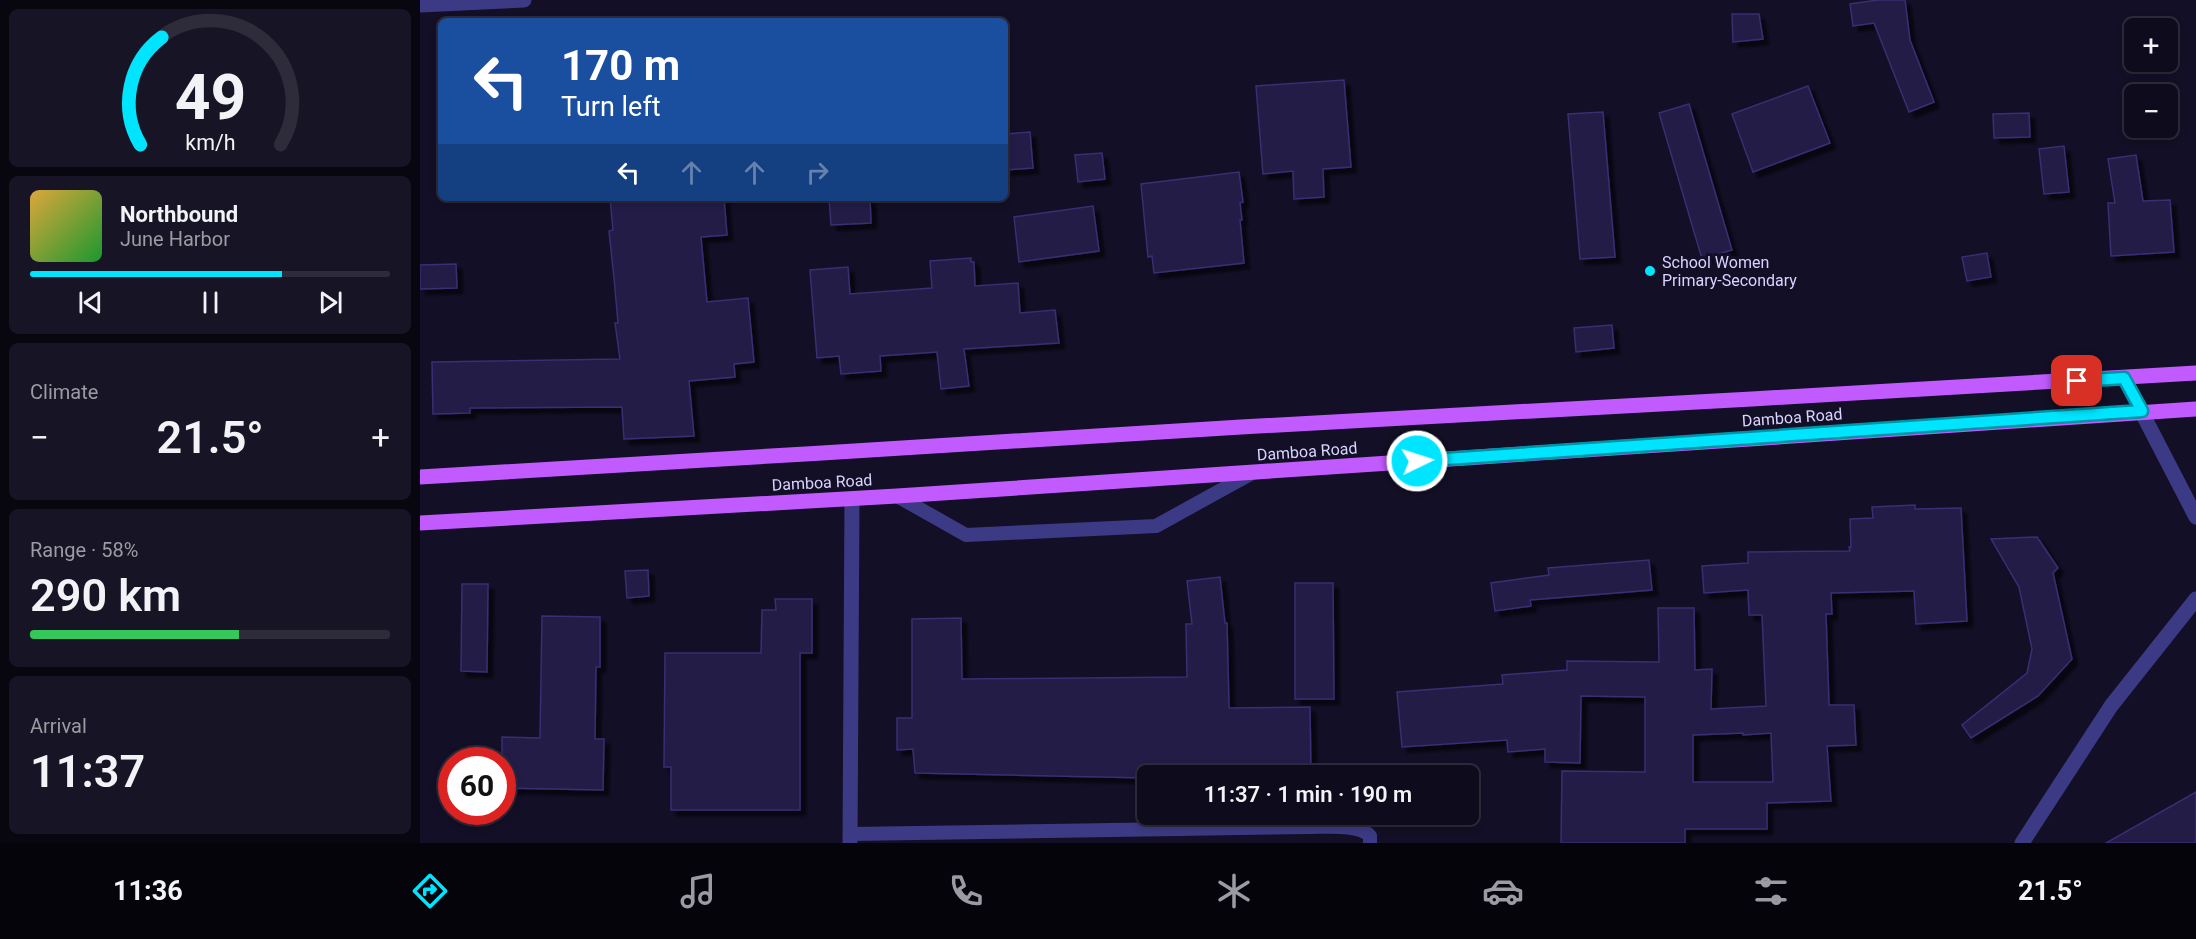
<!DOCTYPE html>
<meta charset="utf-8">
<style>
body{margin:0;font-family:Roboto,sans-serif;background:#171425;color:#f1f3f6;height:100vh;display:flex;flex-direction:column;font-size:22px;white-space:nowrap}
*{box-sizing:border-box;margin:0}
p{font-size:20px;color:#9b9ba3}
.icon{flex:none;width:33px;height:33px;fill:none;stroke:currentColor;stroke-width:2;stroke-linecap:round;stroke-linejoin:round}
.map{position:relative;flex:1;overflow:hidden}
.drawer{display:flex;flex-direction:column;gap:9px;padding:9px;background:#08060f;width:420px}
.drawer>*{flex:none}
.hud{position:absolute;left:18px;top:18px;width:570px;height:183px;border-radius:9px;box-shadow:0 3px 9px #0003,0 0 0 2px #2e2b3b;background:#1a4fa0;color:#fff;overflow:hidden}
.tools{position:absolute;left:1704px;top:18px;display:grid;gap:12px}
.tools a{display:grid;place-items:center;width:54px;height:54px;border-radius:9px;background:#0e0b1c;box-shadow:0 3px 9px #0003,0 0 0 2px #2e2b3b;font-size:30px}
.speed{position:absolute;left:18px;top:747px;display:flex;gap:12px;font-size:30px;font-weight:700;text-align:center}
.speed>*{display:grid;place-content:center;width:78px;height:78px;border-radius:50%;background:#0e0b1c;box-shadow:0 3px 9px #0003,0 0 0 2px #2e2b3b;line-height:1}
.speed .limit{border:9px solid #d22;background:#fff;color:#111}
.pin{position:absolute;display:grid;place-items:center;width:51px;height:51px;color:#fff;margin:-26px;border-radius:12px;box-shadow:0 3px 9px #0006}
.me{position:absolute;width:66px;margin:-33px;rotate:86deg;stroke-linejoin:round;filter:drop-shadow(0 0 4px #0008)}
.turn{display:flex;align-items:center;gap:21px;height:126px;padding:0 24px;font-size:27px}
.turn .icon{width:78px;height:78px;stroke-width:2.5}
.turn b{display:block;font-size:42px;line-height:51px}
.lanes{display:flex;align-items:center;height:57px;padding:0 24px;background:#0003;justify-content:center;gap:30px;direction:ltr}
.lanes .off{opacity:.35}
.big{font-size:45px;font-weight:600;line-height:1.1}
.drawer .tile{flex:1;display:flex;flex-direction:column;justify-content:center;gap:9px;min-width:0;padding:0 21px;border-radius:9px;background:#171425}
.drawer .dial{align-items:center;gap:0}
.dial svg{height:156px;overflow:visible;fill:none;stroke:#2e2b3b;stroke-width:7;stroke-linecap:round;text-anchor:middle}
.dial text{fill:#f1f3f6;stroke:none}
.song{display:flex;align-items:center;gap:18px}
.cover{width:72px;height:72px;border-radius:9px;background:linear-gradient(135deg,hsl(40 70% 55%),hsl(130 70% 35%))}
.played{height:6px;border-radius:3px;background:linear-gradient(90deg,#00e5ff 70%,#2e2b3b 70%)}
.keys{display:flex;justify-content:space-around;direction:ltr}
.heat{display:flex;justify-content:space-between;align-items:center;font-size:33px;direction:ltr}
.charge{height:9px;border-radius:4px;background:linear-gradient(90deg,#34c759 58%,#2e2b3b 0)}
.trip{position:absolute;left:717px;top:765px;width:342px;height:60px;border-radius:9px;background:#0e0b1c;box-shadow:0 3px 9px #0003,0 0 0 2px #2e2b3b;font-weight:600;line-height:60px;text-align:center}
.tabs{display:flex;height:96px;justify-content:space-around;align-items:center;background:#06040b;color:#9b9ba3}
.tabs .icon{width:42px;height:42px}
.tabs .active{color:#00e5ff}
.tabs b{font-size:27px;color:#f1f3f6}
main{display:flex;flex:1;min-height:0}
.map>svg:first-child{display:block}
.building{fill:#241b47;stroke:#3b2d73;stroke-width:1.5;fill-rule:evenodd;filter:url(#shadow)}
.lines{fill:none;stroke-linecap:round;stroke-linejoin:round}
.service{stroke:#3d3a85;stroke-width:14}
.minor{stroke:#3d3a85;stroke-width:15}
.tertiary{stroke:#3d3a85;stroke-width:15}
.primary{stroke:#c25bff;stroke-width:15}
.route-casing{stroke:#0095a6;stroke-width:15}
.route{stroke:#00e5ff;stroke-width:10}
.poi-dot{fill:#00e5ff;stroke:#130f26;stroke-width:2}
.labels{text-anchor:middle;stroke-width:6;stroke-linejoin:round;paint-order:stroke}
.poi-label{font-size:16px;fill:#d9d4ff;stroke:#130f26;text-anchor:start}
.street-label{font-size:16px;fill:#d9d4ff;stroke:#130f26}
</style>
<main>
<section class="drawer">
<div class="tile dial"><svg viewBox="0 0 100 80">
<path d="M14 69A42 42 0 1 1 86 69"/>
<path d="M14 69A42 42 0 0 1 25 14" stroke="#00e5ff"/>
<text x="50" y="56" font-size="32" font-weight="700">49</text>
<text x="50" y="72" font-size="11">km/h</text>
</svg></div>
<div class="tile">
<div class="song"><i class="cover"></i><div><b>Northbound</b><p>June Harbor</p></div></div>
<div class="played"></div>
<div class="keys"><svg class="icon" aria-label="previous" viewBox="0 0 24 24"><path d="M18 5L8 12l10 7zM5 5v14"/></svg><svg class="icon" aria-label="pause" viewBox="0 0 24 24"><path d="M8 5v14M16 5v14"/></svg><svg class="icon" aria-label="next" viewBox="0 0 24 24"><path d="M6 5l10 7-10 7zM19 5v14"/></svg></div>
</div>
<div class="tile"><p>Climate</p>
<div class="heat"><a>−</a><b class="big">21.5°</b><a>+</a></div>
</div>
<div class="tile"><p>Range · 58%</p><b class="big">290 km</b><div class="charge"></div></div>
<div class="tile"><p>Arrival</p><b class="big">11:37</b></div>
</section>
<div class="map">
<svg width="1776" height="843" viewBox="0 0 1776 843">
<defs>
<filter id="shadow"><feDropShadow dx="5.5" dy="5.5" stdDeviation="1.5" flood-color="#0009"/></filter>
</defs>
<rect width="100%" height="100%" fill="#130f26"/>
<g class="building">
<path d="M 1458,0 L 1485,0 L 1490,40 L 1514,102 L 1489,112 L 1454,23 L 1433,26 L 1430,4 Z"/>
<path d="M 1312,14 L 1339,14 L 1343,39 L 1313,42 Z"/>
<path d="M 924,80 L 931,167 L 903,169 L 904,197 L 874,199 L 873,171 L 843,174 L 836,86 Z"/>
<path d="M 1388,86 L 1410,143 L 1333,172 L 1312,114 Z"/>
<path d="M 1269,104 L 1312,250 L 1282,259 L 1239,113 Z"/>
<path d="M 1183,112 L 1195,257 L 1160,259 L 1148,114 Z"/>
<path d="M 1609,113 L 1610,137 L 1574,138 L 1573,114 Z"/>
<path d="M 610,132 L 613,168 L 585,170 L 585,134 Z"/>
<path d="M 1644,146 L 1649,192 L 1624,194 L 1619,149 Z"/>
<path d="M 682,153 L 685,179 L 658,182 L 655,155 Z"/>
<path d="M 1716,155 L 1723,201 L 1750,200 L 1754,252 L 1691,256 L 1688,203 L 1695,203 L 1688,159 Z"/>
<path d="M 819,172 L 823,202 L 820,203 L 822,220 L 820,220 L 824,263 L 734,273 L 732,256 L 728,257 L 721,184 Z"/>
<path d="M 190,198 L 304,198 L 307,235 L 281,237 L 287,302 L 328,298 L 334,362 L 314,364 L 315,377 L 269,381 L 274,436 L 204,439 L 202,407 L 50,408 L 50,413 L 13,414 L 12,362 L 200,359 L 195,323 L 198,323 L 194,278 L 189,231 L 193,230 Z"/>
<path d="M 409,198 L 450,198 L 451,223 L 411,225 Z"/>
<path d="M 673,206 L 679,251 L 599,262 L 594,217 Z"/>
<path d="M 1567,253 L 1571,277 L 1547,281 L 1542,257 Z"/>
<path d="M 551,258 L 551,262 L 554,262 L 555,286 L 598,283 L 600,313 L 635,310 L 639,343 L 544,349 L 549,386 L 521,389 L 517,352 L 460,356 L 461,371 L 421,374 L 419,356 L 397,358 L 390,270 L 428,267 L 430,294 L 512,288 L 510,261 Z"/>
<path d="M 36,264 L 37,288 L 0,289 L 0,265 Z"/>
<path d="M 1192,325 L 1194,348 L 1156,352 L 1154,328 Z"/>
<path d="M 1495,505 L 1495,509 L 1541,508 L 1547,621 L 1496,624 L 1494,591 L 1411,593 L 1412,614 L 1406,614 L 1409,705 L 1434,705 L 1436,745 L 1407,746 L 1411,801 L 1347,803 L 1347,829 L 1265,829 L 1265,843 L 1141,843 L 1142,771 L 1225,772 L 1225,697 L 1161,696 L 1160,763 L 1125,762 L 1125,749 L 1088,752 L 1087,740 L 982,747 L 977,692 L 1083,684 L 1082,675 L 1147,670 L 1147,661 L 1239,662 L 1238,608 L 1274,608 L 1275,670 L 1292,669 L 1291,709 L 1346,706 L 1342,615 L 1329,615 L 1328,590 L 1284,593 L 1282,566 L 1328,563 L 1328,552 L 1430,551 L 1429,547 L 1431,547 L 1430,519 L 1453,518 L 1452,507 ZM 1323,733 L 1323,735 L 1351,733 L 1353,782 L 1273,782 L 1273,735 Z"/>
<path d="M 1617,537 L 1638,568 L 1633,573 L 1652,659 L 1618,696 L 1551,738 L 1542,725 L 1607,673 L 1612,649 L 1599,587 L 1571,539 Z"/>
<path d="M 1229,560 L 1232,590 L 1110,600 L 1111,606 L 1075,611 L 1071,583 L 1129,575 L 1128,568 Z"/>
<path d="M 228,570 L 229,596 L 207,598 L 205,571 Z"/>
<path d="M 800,577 L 805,623 L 807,623 L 809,708 L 890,707 L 891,776 L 728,776 L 728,778 L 495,773 L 493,749 L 477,750 L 477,718 L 492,718 L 492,619 L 541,618 L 542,679 L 767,677 L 766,624 L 772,624 L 767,581 Z"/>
<path d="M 875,583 L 913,583 L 914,699 L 875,699 Z"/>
<path d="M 42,584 L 68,584 L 67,672 L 41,671 Z"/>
<path d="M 355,599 L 392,599 L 392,653 L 380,653 L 380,810 L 251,810 L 251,767 L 244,767 L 245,653 L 341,653 L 342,610 L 356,610 Z"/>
<path d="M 122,616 L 180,617 L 180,667 L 176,667 L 175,739 L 184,739 L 183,790 L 82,788 L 82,737 L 120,738 Z"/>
<path d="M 1776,792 L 1776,843 L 1686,843 Z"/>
</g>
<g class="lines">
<g class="service">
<path d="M 477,496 L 546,535 L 736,526 L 832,473"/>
<path d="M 430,834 L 891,827 C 907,827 940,824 950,836 L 950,843"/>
</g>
<g class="minor">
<path d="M 0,5 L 104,0"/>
<path d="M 430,843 L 432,499"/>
<path d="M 1602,843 L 1691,706 L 1776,599"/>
</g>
<path class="tertiary" d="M 1704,378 L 1776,517"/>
<g class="primary">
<path d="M 0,477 C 274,462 547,443 821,427 C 1139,408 1458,394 1776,373"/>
<path d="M 0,523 L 477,496 L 1776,409"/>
</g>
</g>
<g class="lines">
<defs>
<path id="route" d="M 997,461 L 1722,411 L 1704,378 L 1657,381"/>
</defs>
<use href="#route" class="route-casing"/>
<use href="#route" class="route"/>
</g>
<circle class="poi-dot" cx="1230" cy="271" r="6"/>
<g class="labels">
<g class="poi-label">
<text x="1242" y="268">School Women<tspan x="1242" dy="18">Primary-Secondary</tspan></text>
</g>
<g class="street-label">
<text transform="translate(1372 417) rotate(-4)" y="6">Damboa Road</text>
<text transform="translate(887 451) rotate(-4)" y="6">Damboa Road</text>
<text transform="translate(402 482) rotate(-3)" y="6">Damboa Road</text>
</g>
</g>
</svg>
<div class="tools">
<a>+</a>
<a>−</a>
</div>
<div class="speed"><div class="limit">60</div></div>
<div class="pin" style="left:1657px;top:381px;background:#d93025"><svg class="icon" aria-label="arrive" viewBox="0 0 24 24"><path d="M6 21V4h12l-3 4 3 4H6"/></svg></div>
<svg class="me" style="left:997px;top:461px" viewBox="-20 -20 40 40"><circle r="17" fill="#00e5ff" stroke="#fff" stroke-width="3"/><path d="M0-11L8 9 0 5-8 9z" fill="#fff"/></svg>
<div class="trip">11:37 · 1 min · 190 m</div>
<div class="hud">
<div class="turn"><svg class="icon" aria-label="left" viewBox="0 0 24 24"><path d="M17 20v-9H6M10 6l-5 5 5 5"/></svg><div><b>170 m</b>Turn left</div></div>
<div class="lanes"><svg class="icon" aria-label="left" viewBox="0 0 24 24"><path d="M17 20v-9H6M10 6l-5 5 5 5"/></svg><svg class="icon off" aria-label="ahead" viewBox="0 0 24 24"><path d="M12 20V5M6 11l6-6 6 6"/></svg><svg class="icon off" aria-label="ahead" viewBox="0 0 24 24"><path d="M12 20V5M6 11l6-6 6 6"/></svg><svg class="icon off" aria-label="right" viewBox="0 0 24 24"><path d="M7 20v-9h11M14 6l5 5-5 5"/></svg></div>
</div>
</div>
</main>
<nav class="tabs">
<b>11:36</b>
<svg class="icon active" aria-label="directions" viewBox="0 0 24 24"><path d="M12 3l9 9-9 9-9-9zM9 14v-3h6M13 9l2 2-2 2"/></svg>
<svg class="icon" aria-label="music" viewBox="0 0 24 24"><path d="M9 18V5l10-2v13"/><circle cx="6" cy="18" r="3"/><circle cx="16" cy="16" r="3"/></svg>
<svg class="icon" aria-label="phone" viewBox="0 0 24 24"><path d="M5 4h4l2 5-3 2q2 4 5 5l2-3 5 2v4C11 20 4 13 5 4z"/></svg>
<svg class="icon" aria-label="climate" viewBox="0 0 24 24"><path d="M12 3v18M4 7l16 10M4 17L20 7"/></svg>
<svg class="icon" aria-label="car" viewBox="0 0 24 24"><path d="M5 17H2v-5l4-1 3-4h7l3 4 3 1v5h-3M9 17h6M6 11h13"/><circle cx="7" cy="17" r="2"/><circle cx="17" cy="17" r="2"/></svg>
<svg class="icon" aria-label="filters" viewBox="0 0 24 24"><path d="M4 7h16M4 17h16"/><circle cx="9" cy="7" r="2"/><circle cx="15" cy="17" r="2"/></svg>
<b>21.5°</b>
</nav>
